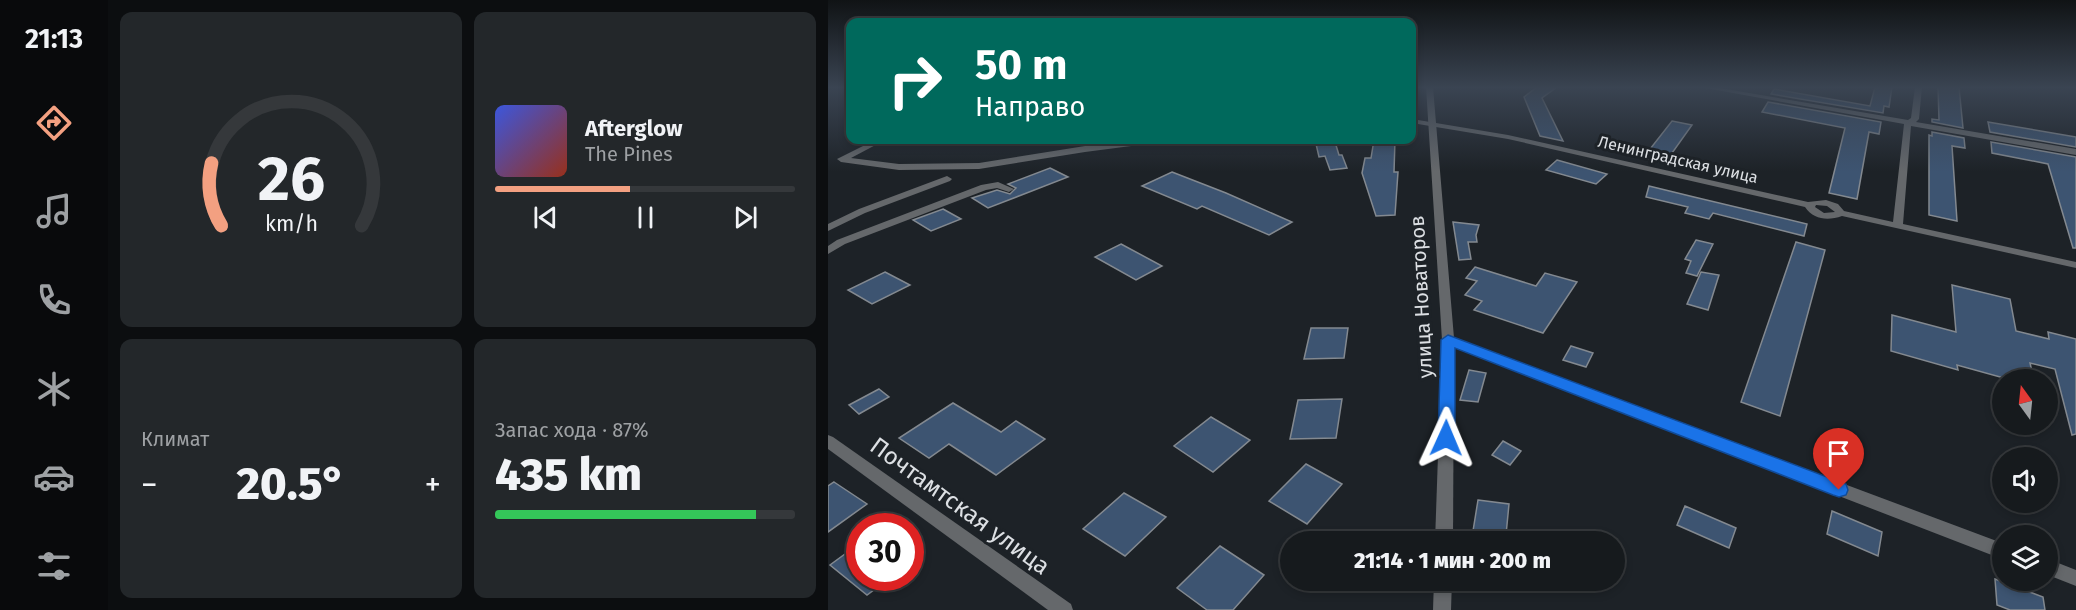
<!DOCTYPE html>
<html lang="ru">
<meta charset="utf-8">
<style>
body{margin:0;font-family:"Fira Sans",sans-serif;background:#23272a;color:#f1f3f6;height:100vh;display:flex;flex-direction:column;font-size:22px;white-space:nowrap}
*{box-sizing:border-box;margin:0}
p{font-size:20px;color:#9ea1a4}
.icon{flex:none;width:33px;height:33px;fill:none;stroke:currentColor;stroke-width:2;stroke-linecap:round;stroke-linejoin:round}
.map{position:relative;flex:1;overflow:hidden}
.drawer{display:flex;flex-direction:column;gap:12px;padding:12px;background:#0c0e10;width:720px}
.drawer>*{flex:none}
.guide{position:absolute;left:18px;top:18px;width:570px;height:126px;border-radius:12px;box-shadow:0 3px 9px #0003,0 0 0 2px #35383b;background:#00695c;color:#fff;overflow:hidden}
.needle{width:39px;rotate:345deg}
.buttons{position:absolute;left:1164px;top:369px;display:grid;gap:12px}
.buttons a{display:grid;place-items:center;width:66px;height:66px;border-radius:50%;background:#161a1d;box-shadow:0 3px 9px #0003,0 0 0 2px #35383b;font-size:30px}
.speed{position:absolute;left:18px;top:513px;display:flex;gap:12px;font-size:30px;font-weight:700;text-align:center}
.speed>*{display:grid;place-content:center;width:78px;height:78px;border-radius:50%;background:#161a1d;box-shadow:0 3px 9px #0003,0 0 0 2px #35383b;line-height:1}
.speed .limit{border:9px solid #d22;background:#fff;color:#111}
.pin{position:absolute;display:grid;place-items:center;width:51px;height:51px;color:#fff;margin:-62px -26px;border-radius:50% 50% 50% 0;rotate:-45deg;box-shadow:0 0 6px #0007}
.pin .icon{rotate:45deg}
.me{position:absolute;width:66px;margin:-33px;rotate:1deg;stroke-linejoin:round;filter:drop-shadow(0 0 4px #0008)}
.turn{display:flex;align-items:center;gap:21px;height:126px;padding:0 30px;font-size:27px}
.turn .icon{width:78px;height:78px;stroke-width:2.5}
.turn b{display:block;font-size:42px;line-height:51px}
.big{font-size:45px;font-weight:800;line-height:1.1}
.drawer .card{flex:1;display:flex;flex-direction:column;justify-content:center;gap:9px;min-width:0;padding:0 21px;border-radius:12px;background:#23272a}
.drawer .dial{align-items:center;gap:0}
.dial svg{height:156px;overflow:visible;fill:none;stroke:#35383b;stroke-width:7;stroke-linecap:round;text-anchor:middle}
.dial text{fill:#f1f3f6;stroke:none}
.song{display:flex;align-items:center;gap:18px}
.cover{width:72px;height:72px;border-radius:9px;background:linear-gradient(135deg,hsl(230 70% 55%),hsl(10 70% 35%))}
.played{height:6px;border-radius:3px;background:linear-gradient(90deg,#f3a081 45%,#35383b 45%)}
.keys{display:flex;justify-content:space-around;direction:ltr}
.heat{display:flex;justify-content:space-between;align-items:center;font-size:33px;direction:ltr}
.charge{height:9px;border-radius:4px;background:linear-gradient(90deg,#34c759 87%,#35383b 0)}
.drawer .tiles{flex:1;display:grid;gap:12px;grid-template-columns:repeat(2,1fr)}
.trip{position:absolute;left:452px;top:531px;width:345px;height:60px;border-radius:30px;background:#161a1d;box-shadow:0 3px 9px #0003,0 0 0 2px #35383b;font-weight:800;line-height:60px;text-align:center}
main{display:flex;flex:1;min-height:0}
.tab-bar{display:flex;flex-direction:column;width:108px;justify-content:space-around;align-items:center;background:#090a0c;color:#9ea1a4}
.tab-bar .icon{width:42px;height:42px}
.tab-bar .selected{color:#f3a081}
.tab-bar b{font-size:27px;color:#f1f3f6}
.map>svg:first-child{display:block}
.building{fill:#3d5471;stroke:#838990;stroke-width:1.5}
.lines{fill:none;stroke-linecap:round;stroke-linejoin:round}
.minor{fill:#65686b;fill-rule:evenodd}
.tertiary{fill:#65686b;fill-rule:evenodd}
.route{fill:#1a73e8;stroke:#114b97;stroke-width:1.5}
.labels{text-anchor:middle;stroke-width:6;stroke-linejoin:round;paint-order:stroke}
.far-street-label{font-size:16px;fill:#dde0e4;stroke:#1d2227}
.street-label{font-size:20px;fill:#dde0e4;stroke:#1d2227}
.near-street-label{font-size:24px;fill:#dde0e4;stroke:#1d2227}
</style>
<main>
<nav class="tab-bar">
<b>21:13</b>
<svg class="icon selected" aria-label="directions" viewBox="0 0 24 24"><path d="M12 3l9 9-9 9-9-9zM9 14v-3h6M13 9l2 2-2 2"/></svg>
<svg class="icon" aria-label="music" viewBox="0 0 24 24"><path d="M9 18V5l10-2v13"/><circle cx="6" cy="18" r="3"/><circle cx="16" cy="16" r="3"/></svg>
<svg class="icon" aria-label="phone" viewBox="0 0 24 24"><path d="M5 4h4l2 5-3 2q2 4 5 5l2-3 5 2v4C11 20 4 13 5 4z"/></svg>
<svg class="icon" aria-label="climate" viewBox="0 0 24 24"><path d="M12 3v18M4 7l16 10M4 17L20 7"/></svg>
<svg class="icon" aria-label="car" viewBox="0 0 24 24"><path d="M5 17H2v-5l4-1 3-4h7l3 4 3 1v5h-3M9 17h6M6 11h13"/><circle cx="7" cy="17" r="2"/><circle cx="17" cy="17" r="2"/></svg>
<svg class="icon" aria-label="filters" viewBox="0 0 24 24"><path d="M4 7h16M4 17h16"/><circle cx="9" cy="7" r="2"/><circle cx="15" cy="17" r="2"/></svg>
</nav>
<section class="drawer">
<div class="tiles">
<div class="card dial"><svg viewBox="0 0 100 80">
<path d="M14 69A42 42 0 1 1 86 69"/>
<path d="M14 69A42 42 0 0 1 9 37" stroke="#f3a081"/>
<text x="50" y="56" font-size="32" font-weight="700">26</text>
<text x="50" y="72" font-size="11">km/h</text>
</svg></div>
<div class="card">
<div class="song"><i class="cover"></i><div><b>Afterglow</b><p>The Pines</p></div></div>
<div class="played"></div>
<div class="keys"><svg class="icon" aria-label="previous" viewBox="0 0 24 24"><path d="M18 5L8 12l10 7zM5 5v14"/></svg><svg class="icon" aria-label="pause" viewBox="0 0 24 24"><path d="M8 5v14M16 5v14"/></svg><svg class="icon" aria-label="next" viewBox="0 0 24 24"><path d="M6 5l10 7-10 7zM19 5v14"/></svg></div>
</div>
<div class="card"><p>Климат</p>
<div class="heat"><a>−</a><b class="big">20.5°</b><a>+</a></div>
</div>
<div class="card"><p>Запас хода · 87%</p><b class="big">435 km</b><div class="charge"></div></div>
</div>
</section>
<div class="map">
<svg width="1248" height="610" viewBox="0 0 1248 610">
<rect width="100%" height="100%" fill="#1d2227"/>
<g class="building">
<path d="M 709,87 L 729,87 L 714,98 L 735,141 L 712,136 L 696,97 Z"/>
<path d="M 1047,87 L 1064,87 L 1061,107 L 1056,106 L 1055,113 L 943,94 L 946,89 L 1042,106 Z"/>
<path d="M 1110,87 L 1131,87 L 1135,128 L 1104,122 L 1104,119 L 1111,120 Z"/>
<path d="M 940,102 L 1053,122 L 1051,134 L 1041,132 L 1029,199 L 1001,193 L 1017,128 L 934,112 Z"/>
<path d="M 844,121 L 864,125 L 837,163 L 815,158 Z"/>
<path d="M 1160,122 L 1248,137 L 1248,147 L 1162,132 Z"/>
<path d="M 1104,132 L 1136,138 L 1137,148 L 1124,146 L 1129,221 L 1101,215 L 1101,135 L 1104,136 Z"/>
<path d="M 546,140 L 567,140 L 566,172 L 570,172 L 567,215 L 548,216 L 534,173 L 537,158 L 543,158 Z"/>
<path d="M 507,142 L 511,155 L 514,155 L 519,168 L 502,170 L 497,156 L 491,157 L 488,144 Z"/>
<path d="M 1163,142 L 1248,157 L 1248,248 L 1245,248 L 1220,164 L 1164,153 Z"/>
<path d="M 729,160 L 779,174 L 768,184 L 718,170 Z"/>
<path d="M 222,168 L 240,177 L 160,208 L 144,198 L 169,190 L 182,194 L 188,188 L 180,184 Z"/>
<path d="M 344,172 L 398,193 L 464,222 L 441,235 L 374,206 L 369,209 L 314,186 Z"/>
<path d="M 821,186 L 866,197 L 979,224 L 976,236 L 885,213 L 881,219 L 857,213 L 860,207 L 818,197 Z"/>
<path d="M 115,209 L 133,219 L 103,231 L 85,220 Z"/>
<path d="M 625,222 L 651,225 L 648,235 L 649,242 L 640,242 L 643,259 L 631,260 Z"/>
<path d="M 868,240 L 885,244 L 869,276 L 858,273 L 863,261 L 857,259 Z"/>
<path d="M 968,242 L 997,250 L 952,416 L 913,402 Z"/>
<path d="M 293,244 L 334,266 L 308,280 L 267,257 Z"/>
<path d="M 647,267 L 708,286 L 717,273 L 749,282 L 715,333 L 646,310 L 654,301 L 637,295 L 649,281 L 638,278 Z"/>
<path d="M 57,272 L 82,285 L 44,304 L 20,290 Z"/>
<path d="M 873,272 L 891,275 L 880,310 L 859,304 Z"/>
<path d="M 1124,285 L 1182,299 L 1188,331 L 1221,339 L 1220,332 L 1248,339 L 1248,434 L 1244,435 L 1227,369 L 1202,363 L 1206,380 L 1183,380 L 1129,365 L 1130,370 L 1063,351 L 1064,315 L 1128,332 Z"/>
<path d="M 483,328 L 520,328 L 516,358 L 476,359 Z"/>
<path d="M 743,346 L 765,353 L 758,367 L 735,360 Z"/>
<path d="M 641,370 L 658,373 L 650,402 L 632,400 Z"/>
<path d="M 51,389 L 61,397 L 31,414 L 21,405 Z"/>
<path d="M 514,399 L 508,438 L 462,439 L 470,400 Z"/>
<path d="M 125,403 L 173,432 L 188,421 L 217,439 L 168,475 L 121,444 L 101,458 L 71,438 Z"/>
<path d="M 383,417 L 422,440 L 385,472 L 346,446 Z"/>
<path d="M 675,441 L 693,451 L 682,465 L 664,455 Z"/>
<path d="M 478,464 L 514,484 L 479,524 L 441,501 Z"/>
<path d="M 6,482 L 39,504 L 0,532 L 0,486 Z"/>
<path d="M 296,493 L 338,517 L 297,556 L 255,529 Z"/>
<path d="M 650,500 L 681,504 L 678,535 L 645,531 Z"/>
<path d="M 857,506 L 908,528 L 901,548 L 849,525 Z"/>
<path d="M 1004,511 L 1054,532 L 1050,556 L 999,534 Z"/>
<path d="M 32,543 L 32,578 L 62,578 L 39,595 L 2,565 Z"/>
<path d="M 392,546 L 436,575 L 405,610 L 379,610 L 349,588 Z"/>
<path d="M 1167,579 L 1215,597 L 1217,610 L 1182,610 L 1169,605 Z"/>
</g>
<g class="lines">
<g class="minor">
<path d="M 872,87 L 886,87 L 1080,120 L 1083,118 L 1087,87 L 1094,87 L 1091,119 L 1088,122 L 1248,149 L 1248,155 L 1083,126 L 1075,224 L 1248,262 L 1248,268 L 1014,216 C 1000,221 986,220 977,207 L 680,139 L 584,123 L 584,119 L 680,135 L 980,202 L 998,200 L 1010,204 L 1016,211 L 1065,222 L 1076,124 ZM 988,205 L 999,206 L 1007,212 L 996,213 L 987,207 Z"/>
<path d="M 47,140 L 57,140 L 23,158 L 71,164 L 151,163 L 257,146 L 317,140 L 338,140 L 334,142 L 257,152 L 151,169 L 71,170 L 13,162 L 9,159 Z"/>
<path d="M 119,176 L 124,179 L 122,181 L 37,213 L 0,231 L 0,224 L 31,209 Z"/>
<path d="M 170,182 L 186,189 L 181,192 L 169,188 L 158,190 L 17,244 L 0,254 L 0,246 L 9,240 L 153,185 Z"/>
<path d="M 620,336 L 626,340 L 625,542 L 607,542 L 614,340 Z"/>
<path d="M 0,435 L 5,437 L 243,604 L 245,610 L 220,610 L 0,449 Z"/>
<path d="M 606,580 L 624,580 L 623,610 L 605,610 Z"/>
</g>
<g class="tertiary">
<path d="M 598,87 L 605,87 L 626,338 L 1174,543 L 1174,559 L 615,343 L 614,340 Z"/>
<path d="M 1220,559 L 1248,570 L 1248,586 L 1220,575 Z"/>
</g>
</g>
<linearGradient id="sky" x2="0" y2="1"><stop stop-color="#101315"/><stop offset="0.51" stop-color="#3a4452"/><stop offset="1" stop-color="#3a4452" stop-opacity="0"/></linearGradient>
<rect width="1248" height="172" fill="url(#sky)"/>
<path class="route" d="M 620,335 L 1018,484 L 1020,490 L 1018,495 L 1011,497 L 1005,495 L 627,348 L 627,438 L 624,443 L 618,445 L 612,443 L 610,438 L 613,340 Z"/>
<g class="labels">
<g class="far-street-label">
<text transform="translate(850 159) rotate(13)" y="6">Ленинградская улица</text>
</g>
<g class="street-label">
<text transform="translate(593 297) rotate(-93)" y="7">улица Новаторов</text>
</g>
<g class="near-street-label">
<text transform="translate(132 506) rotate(36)" y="8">Почтамтская улица</text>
</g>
</g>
</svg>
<div class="buttons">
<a><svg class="needle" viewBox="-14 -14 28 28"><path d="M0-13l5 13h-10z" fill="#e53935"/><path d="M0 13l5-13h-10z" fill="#9ea1a4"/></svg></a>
<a><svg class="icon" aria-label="sound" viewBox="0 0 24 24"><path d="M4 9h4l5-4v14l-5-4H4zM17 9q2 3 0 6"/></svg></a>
<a><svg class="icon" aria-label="layers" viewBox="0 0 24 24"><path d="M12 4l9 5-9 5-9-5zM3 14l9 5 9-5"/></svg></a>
</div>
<div class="speed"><div class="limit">30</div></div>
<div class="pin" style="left:1011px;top:490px;background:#d93025"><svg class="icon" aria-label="arrive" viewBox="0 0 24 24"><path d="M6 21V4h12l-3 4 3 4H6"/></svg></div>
<svg class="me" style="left:618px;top:438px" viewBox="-20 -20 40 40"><path d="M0-17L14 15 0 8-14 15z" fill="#1a73e8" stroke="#fff" stroke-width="4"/></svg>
<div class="trip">21:14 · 1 мин · 200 m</div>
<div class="guide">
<div class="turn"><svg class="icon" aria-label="right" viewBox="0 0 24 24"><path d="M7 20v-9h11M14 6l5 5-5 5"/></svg><div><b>50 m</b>Направо</div></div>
</div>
</div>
</main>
